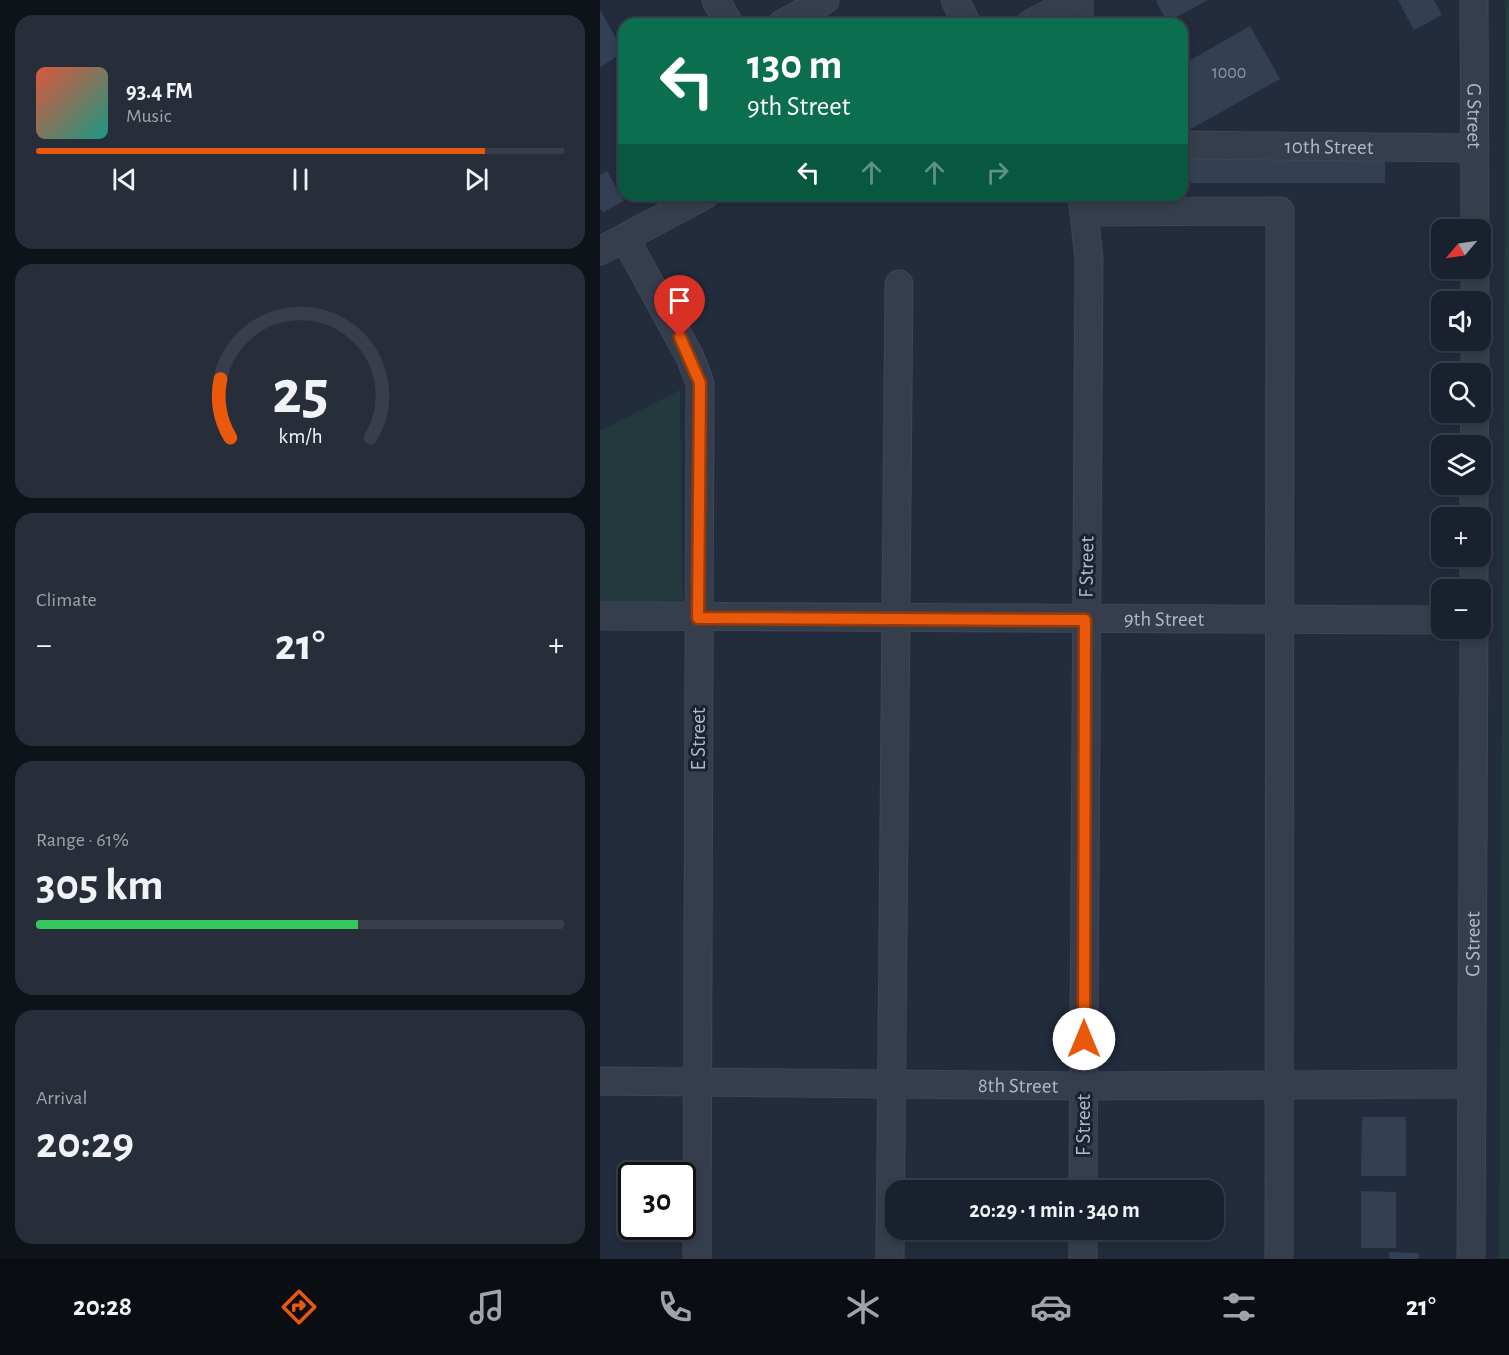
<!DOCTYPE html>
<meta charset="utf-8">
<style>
body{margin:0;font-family:"Alegreya Sans",sans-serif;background:#272e3a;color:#f1f3f6;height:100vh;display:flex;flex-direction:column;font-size:22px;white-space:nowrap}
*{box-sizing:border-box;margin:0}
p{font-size:20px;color:#9fa3aa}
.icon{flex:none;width:33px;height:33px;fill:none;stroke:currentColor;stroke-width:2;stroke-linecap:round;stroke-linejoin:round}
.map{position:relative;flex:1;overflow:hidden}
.panel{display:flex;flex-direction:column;gap:15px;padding:15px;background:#0e1219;width:600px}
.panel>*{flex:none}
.top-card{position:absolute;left:18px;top:18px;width:570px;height:183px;border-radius:18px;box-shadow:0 3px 9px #0003,0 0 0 2px #383e4a;background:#0b6e4f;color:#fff;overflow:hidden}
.needle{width:39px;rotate:241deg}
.controls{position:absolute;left:831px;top:219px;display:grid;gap:12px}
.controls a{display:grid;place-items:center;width:60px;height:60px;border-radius:12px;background:#1a212e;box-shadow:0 3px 9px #0003,0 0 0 2px #383e4a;font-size:30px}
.speed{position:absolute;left:18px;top:1162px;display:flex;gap:12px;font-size:30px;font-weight:700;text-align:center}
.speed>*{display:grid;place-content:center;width:78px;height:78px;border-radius:50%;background:#1a212e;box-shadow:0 3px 9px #0003,0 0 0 2px #383e4a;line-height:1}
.speed .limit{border:3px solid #111;border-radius:9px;background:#fff;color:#111}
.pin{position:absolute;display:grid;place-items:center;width:51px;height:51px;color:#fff;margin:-62px -26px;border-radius:50% 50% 50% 0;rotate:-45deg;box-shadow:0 0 6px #0007}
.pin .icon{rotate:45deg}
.me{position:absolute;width:66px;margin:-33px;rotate:0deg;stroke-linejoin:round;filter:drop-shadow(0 0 4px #0008)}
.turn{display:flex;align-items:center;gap:21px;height:126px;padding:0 30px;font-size:27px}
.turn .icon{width:78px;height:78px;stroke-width:2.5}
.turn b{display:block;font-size:42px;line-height:51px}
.lanes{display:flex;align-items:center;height:57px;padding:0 30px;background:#0003;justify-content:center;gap:30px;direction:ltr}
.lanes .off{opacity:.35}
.big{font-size:45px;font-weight:600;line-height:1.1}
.panel .tile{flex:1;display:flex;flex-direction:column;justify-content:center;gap:9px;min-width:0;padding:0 21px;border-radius:18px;background:#272e3a}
.panel .dial{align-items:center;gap:0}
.dial svg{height:156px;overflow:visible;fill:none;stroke:#383e4a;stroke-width:7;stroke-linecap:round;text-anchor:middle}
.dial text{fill:#f1f3f6;stroke:none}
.song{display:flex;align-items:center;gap:18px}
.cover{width:72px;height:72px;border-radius:9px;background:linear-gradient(135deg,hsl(10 70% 55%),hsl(170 70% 35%))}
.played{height:6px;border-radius:3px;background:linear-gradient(90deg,#ea580c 85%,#383e4a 85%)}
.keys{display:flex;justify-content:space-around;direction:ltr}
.heat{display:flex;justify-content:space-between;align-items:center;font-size:33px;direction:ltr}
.charge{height:9px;border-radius:4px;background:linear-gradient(90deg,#34c759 61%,#383e4a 0)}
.trip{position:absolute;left:285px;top:1180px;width:339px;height:60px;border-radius:18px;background:#1a212e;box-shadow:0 3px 9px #0003,0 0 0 2px #383e4a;font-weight:600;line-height:60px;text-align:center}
.menu{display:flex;height:96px;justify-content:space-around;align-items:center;background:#0a0d12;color:#9fa3aa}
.menu .icon{width:42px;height:42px}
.menu .current{color:#ea580c}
.menu b{font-size:27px;color:#f1f3f6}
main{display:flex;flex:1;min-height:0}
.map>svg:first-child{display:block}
.green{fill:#24393e}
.building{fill:#334053}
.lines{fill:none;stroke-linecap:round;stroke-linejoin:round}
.minor-casing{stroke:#3f4756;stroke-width:29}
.minor{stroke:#363e4d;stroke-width:27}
.route-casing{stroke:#983908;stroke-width:15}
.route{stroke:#ea580c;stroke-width:10}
.labels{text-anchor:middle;stroke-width:6;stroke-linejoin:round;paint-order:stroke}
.number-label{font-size:18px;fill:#9099a9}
.street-label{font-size:21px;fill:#b1b9c8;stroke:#1b2332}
</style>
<main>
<section class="panel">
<div class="tile">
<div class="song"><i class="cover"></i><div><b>93.4 FM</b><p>Music</p></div></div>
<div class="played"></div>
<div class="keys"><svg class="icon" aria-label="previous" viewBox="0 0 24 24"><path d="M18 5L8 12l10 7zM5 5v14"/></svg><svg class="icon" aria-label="pause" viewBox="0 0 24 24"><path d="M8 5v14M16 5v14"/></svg><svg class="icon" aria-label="next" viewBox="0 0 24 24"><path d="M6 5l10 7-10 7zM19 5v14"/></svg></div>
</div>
<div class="tile dial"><svg viewBox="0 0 100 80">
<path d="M14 69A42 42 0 1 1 86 69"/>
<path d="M14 69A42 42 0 0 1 9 39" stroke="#ea580c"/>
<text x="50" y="56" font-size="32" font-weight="700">25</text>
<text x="50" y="72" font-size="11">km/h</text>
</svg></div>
<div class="tile"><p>Climate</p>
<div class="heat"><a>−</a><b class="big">21°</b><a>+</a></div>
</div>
<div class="tile"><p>Range · 61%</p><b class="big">305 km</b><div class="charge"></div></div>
<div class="tile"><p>Arrival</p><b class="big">20:29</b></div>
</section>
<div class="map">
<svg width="909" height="1259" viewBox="0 0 909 1259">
<rect width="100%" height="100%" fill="#222c3d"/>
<g class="green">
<path d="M 904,0 L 909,0 L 909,1259 L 899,1259 L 906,10 Z"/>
<path d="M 80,390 L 83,607 L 0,605 L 0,431 Z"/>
</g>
<g class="building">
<path d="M 559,0 L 608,0 L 567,22 L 556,1 Z"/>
<path d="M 798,0 L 834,0 L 842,15 L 814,30 Z"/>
<path d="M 0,10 L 24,52 L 0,67 Z"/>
<path d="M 296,15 L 301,24 L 278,24 Z"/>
<path d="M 272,17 L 276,24 L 258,24 Z"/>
<path d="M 650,26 L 680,79 L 591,129 L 582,112 L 582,65 Z"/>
<path d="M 785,157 L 785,183 L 582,183 L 582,158 Z"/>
<path d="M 7,171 L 24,201 L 4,212 L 0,209 L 0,175 Z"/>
<path d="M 762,1117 L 806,1117 L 806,1176 L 761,1176 Z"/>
<path d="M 761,1191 L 796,1192 L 796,1248 L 761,1248 Z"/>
<path d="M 789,1252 L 819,1253 L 819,1259 L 789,1259 Z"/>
</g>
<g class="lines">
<defs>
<g id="minor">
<path d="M 116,0 L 129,24"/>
<path d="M 355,0 L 367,24"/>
<path d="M 479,0 L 479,24"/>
<path id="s1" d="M 874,0 L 875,230"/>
<path d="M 182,24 L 225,0"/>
<path d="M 430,24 L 476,0"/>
<path id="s2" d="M 582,145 L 875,148"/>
<path d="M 482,196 L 489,258 L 483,1191"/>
<path d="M 484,212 L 680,211 L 679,1259"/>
<path d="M 25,238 L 90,357 L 100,383 L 97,1259"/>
<path d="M 0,251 L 105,195"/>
<path d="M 875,302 L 875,268"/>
<path d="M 875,374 L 875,340"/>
<path d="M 874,446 L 875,412"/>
<path d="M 874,518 L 874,484"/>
<path d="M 874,590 L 874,556"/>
<path id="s3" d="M 0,616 L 842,620"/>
<path id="s4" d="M 0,1081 L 483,1086 L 872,1084"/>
<path d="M 290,1259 L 299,284"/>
<path d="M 483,1259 L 483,1230"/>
<path id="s5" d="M 871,1259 L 874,628"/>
</g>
</defs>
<use href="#minor" class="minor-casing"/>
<use href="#minor" class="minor"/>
</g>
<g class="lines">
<defs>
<path id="route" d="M 80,337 L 100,383 L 98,618 L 485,620 L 484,1039"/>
</defs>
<use href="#route" class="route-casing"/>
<use href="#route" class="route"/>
</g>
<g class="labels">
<g class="number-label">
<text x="629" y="78">1000</text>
</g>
<g class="street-label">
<text dy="7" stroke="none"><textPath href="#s1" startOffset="116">G Street</textPath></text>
<text dy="7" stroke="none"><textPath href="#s2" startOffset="147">10th Street</textPath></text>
<text transform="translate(486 567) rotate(-89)" y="7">F Street</text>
<text dy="7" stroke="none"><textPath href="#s3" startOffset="564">9th Street</textPath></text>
<text transform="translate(98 739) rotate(-90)" y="7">E Street</text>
<text dy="7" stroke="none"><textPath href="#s5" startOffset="315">G Street</textPath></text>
<text dy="7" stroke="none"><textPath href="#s4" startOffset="418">8th Street</textPath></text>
<text transform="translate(483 1125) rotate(-90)" y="7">F Street</text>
</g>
</g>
</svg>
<div class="controls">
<a><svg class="needle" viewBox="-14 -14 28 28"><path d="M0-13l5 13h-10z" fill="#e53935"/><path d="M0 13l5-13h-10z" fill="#9fa3aa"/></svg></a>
<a><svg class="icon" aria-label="sound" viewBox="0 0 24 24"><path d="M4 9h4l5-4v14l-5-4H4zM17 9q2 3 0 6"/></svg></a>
<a><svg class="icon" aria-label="search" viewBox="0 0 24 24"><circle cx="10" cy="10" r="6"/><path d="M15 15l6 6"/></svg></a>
<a><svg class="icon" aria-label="layers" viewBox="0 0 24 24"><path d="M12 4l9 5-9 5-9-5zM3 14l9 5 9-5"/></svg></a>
<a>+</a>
<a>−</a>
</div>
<div class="speed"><div class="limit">30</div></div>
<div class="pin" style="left:80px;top:337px;background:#d93025"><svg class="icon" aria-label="arrive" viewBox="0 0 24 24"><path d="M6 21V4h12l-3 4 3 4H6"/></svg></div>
<svg class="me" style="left:484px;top:1039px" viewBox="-20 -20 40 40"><circle r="19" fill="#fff"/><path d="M0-13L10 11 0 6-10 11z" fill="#ea580c"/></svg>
<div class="trip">20:29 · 1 min · 340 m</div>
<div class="top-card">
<div class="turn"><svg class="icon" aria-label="left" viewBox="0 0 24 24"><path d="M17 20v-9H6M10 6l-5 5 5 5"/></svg><div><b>130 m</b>9th Street</div></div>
<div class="lanes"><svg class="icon" aria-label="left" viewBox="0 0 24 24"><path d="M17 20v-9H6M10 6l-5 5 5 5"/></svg><svg class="icon off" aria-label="ahead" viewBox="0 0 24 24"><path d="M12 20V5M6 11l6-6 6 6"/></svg><svg class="icon off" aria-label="ahead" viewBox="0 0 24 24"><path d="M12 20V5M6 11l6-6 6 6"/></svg><svg class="icon off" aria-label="right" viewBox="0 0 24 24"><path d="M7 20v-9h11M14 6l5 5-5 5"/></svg></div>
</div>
</div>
</main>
<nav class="menu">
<b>20:28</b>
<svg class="icon current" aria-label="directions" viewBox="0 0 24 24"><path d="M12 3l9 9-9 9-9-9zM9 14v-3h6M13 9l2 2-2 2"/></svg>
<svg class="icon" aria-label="music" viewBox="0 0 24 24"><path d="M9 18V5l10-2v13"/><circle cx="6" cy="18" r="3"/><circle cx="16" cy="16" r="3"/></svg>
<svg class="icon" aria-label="phone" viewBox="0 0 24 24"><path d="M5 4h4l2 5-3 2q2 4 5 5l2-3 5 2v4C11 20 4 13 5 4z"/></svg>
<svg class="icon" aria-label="climate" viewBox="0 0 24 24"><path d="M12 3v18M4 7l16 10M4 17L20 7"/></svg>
<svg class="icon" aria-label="car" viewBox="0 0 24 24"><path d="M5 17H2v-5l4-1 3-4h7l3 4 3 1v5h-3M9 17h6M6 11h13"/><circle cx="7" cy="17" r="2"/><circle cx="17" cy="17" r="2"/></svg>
<svg class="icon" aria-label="filters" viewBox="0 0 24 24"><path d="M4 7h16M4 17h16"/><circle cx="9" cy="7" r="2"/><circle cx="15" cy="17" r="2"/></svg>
<b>21°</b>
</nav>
